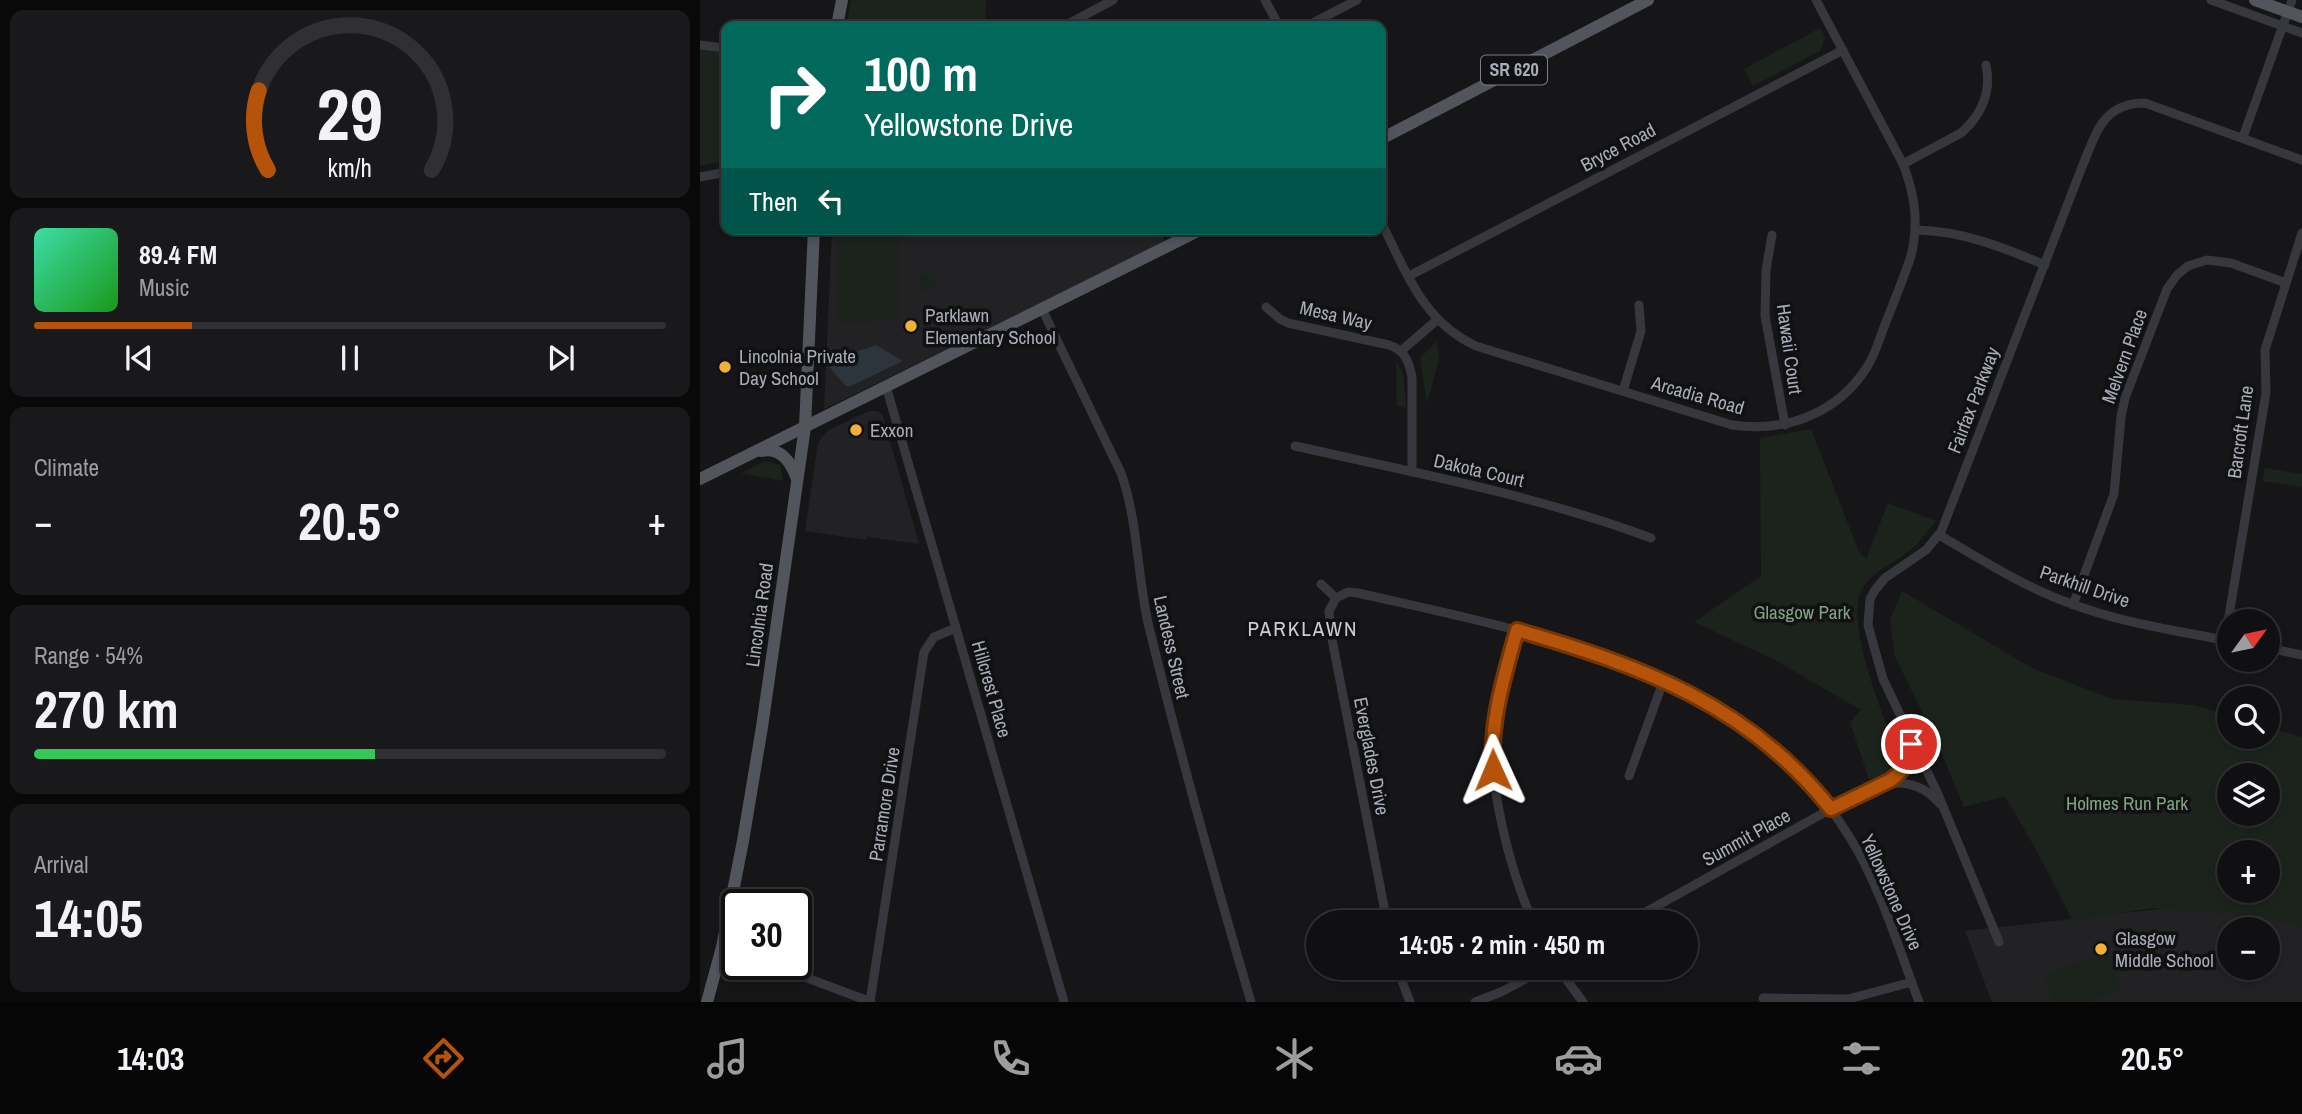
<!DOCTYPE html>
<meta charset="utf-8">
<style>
body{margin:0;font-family:"Archivo Narrow",sans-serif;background:#19191b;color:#f1f3f6;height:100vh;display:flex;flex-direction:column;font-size:26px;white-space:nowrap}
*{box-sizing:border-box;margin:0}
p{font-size:23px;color:#9c9d9f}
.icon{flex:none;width:38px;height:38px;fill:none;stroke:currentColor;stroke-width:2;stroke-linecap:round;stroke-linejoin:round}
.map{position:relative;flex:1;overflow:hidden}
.panel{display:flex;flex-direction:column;gap:10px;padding:10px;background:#09090a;width:700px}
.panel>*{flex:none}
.guide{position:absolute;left:21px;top:21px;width:665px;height:214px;border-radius:14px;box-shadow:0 4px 10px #0003,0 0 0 2px #303032;background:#00695c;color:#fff;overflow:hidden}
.needle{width:46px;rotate:57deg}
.tools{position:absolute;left:1517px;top:609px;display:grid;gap:14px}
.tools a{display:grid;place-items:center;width:63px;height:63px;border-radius:50%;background:#101012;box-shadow:0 4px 10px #0003,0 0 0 2px #303032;font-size:35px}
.speed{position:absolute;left:21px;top:889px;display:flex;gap:14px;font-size:35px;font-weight:700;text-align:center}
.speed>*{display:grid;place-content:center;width:91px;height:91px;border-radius:50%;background:#101012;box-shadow:0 4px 10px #0003,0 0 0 2px #303032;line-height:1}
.speed .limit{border:4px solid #111;border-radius:10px;background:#fff;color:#111}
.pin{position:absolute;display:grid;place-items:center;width:60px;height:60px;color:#fff;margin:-30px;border:4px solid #fff;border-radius:50%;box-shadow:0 2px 7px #0007}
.me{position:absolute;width:77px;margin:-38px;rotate:359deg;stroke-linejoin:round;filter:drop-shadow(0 0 5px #0008)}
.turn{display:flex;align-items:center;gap:24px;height:147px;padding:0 28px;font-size:32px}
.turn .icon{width:91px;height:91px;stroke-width:2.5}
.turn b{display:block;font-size:49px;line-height:60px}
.then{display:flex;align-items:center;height:66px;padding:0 28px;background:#0003;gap:14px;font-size:26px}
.big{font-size:52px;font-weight:700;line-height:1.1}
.panel .tile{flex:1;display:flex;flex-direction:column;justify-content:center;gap:10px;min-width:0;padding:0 24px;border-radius:14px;background:#19191b}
.panel .dial{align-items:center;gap:0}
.dial svg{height:182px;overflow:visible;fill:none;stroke:#303032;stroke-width:7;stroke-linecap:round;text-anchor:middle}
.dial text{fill:#f1f3f6;stroke:none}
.song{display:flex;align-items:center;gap:21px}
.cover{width:84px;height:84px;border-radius:10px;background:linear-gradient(135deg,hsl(160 70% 55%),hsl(120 70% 35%))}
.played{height:7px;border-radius:4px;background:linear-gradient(90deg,#b45309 25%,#303032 25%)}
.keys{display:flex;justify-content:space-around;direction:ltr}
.heat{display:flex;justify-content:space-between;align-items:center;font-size:38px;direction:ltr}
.charge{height:10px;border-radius:5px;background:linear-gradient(90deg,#34c759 54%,#303032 0)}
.trip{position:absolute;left:606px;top:910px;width:392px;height:70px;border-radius:35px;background:#101012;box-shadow:0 4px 10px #0003,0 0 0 2px #303032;font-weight:700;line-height:70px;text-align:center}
.dock{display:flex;height:112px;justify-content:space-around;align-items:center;background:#060607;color:#9c9d9f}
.dock .icon{width:49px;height:49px}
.dock .selected{color:#b45309}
.dock b{font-size:32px;color:#f1f3f6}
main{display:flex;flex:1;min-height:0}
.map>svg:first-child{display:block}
.built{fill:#222225;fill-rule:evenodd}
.green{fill:#1c231d;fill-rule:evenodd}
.water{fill:#2c353c}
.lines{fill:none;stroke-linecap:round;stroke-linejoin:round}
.minor{stroke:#37383d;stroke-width:9}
.major{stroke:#53555c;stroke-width:12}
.route-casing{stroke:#753606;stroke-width:18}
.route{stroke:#b45309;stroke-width:12}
.poi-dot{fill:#f2b134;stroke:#111113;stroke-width:2.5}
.labels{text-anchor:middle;stroke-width:7;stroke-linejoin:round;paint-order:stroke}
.shield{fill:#111113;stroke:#7b7e86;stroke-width:2}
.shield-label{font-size:18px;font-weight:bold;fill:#a8adb8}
.street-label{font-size:19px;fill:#a8adb8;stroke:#111113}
.poi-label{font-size:19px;fill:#a8adb8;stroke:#111113;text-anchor:start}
.park-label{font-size:19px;fill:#7fa381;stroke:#111113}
.neighbourhood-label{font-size:21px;letter-spacing:2px;fill:#c9ccd4;stroke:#111113}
</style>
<main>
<section class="panel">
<div class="tile dial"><svg viewBox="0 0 100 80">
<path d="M14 69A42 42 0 1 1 86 69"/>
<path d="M14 69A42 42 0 0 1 10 34" stroke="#b45309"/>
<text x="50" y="56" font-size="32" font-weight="700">29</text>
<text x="50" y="72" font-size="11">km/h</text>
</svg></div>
<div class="tile">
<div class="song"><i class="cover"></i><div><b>89.4 FM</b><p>Music</p></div></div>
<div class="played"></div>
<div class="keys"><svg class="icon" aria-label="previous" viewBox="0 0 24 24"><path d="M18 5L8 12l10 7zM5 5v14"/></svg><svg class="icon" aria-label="pause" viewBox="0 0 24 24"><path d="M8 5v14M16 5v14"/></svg><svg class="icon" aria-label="next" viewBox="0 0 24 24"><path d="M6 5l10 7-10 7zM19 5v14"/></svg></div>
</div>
<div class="tile"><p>Climate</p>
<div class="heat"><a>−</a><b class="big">20.5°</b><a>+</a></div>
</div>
<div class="tile"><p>Range · 54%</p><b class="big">270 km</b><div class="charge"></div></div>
<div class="tile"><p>Arrival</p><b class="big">14:05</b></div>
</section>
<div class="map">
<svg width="1602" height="1002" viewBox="0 0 1602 1002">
<rect width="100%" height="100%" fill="#161618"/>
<g class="built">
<path d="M 132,229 L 459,229 L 466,243 L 124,409 Z"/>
<path d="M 169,411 L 178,411 L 183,416 L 219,544 L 167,537 L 166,540 L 105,531 L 118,443 L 127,431 Z"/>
<path d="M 1602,893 L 1602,1002 L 1292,1002 L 1265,931 ZM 1530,929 L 1568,929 L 1568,968 L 1530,968 Z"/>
</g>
<g class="green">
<path d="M 151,0 L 286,0 L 285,26 L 146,26 Z"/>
<path d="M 1120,28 L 1125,37 L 1120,51 L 1053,86 L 1044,69 Z"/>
<path d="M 0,41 L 26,44 L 26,161 L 0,166 Z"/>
<path d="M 139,229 L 198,229 L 198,320 L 136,323 Z"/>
<path d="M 235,274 L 235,288 L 222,293 L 220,275 Z"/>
<path d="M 737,341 L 739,359 L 727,403 L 720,358 Z"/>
<path d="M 696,361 L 703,373 L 706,408 L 697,406 Z"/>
<path d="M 1111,429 L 1159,552 L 1166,559 L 1188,503 L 1236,521 C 1229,529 1223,539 1215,546 C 1198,562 1174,569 1162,589 C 1142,623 1191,735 1205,773 L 1169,779 L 1150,722 L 1161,710 L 1075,660 L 994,622 L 1061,576 L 1060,438 Z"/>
<path d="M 65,461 L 80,465 L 83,481 L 41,473 Z"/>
<path d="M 1565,468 L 1602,474 L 1602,487 L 1562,481 Z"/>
<path d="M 1202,591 L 1332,668 L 1412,699 L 1493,705 L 1529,715 L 1530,737 L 1568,737 L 1568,727 L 1602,737 L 1602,927 L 1561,917 L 1451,908 L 1373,921 L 1339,855 L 1305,796 L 1264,807 L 1236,740 L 1195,657 L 1190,620 ZM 1530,775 L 1568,775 L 1568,814 L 1530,814 ZM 1530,852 L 1568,852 L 1568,891 L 1530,891 Z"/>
<path d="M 1408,952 L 1421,990 L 1388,1002 L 1352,1002 L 1342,975 Z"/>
</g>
<path class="water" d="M 176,345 L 203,361 L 151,386 L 146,386 L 125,362 Z"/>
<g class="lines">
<g class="minor">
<path d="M 565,0 L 579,26"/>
<path d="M 1511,0 L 1602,33"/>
<path d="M 368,24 L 413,0"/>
<path d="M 607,26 L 657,0"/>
<path d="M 0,45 L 26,48"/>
<path d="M 1543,137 L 1592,0"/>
<path d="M 1203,164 L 1261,133 C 1281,116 1292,92 1286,65"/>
<path d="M 0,177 L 26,172"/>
<path d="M 681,222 C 706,271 722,321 776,346 L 1032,425 C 1086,433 1138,413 1167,367 C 1175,355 1179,340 1184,327 C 1193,304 1203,280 1211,256 C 1219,223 1215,195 1203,164 L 1116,0"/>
<path d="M 1216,230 C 1263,231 1302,247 1345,265"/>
<path d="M 1072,235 L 1066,270 L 1065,316 L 1085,425"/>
<path d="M 709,276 L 1143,50"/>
<path d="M 566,307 L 580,319 L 588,323 L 689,345 C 705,350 709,362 712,377 L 712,472"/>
<path d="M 342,309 L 421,473 C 438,521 437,573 448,623 C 479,751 514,876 551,1002"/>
<path d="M 701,351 L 737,320"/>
<path d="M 186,386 L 364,1002"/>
<path d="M 923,391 L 941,331 L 939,305"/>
<path d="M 595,446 C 715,473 836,495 951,538"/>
<path d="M 1239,535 C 1282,560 1324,587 1372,604 C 1422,623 1475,630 1528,641"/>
<path d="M 621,584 L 636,598"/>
<path d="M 636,598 L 648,592 L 658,593 C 833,633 1046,669 1149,836 C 1180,886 1198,946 1219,1002"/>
<path d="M 636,598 L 629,611 L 631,634 L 687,922"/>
<path d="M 1373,605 L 1414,494 L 1421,417 L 1425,398 L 1467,289 L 1477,275 L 1488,266 L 1507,260 L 1531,263 L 1586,283"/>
<path d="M 817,630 C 808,662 796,695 793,729 C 788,786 810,870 833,922"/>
<path d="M 1525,640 L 1566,393 L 1565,350 L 1602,233"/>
<path d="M 1568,648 L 1602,655"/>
<path d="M 929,776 L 963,682"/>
<path d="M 1187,784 C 1208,780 1227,788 1240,804"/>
<path d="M 928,922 L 1154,796 C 1181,785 1216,774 1210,738"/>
<path d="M 1299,942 L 1237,792 L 1183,679 L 1168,625 L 1170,599 L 1175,590 L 1185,578 L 1226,550 L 1241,532 L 1382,167 C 1396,134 1402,103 1445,103 L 1602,160"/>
<path d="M 22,947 L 37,952"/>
<path d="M 70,964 L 171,1002"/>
<path d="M 697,968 L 710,1002"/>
<path d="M 858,968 L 883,1002"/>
<path d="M 1063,998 L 1148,999 L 1212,982"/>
<path d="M 170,1002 L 224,652 L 234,637 L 256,628"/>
<path d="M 775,1002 L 801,992 L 846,968"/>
</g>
<g class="major">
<path d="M 1555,0 L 1602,17"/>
<path d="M 137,26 L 142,0"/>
<path d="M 681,139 L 948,0"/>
<path d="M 61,451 C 81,447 91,462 97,479"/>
<path d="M 0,479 L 502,229"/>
<path d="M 7,1002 L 22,947 L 43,841 L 62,727 L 105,427 L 114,229"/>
</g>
</g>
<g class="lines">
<defs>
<path id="route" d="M 793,770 C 790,721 804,677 817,630 C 941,666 1048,704 1131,809 L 1191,780 C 1204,770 1210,760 1211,744"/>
</defs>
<use href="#route" class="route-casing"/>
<use href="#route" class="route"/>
</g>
<g class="poi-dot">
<circle cx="211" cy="326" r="7"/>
<circle cx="25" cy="367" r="7"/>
<circle cx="156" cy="430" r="7"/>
<circle cx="1401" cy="949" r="7"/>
</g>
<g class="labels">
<rect class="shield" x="781" y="55.5" width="66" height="29" rx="5"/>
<g class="shield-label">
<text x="814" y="76">SR 620</text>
</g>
<g class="street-label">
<text transform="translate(918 147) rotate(-28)" y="7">Bryce Road</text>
<text transform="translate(636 315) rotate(13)" y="7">Mesa Way</text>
<text transform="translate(1090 349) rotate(82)" y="7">Hawaii Court</text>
<text transform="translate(1424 356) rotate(-70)" y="7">Melvern Place</text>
<text transform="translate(998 395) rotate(16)" y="7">Arcadia Road</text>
<text transform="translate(1273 400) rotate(-69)" y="7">Fairfax Parkway</text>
<text transform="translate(1540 432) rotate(-82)" y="7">Barcroft Lane</text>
<text transform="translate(779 470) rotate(13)" y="7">Dakota Court</text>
<text transform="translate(1385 586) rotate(19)" y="7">Parkhill Drive</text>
<text transform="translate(59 615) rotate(-82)" y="7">Lincolnia Road</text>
<text transform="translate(472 647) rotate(77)" y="7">Landess Street</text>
<text transform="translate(292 689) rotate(74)" y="7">Hillcrest Place</text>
<text transform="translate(672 756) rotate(79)" y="7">Everglades Drive</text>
<text transform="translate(184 804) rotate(-81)" y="7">Parramore Drive</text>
<text transform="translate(1046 837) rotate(-29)" y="7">Summit Place</text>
<text transform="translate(1192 892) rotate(66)" y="7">Yellowstone Drive</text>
</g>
<g class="poi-label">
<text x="225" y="322">Parklawn<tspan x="225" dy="22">Elementary School</tspan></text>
<text x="39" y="363">Lincolnia Private<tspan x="39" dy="22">Day School</tspan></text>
<text x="170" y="437">Exxon</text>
<text x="1415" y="945">Glasgow<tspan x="1415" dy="22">Middle School</tspan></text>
</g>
<g class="park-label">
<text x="1102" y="619">Glasgow Park</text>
<text x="1427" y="810">Holmes Run Park</text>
</g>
<g class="neighbourhood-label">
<text x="603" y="636">PARKLAWN</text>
</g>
</g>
</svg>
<div class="tools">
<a><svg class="needle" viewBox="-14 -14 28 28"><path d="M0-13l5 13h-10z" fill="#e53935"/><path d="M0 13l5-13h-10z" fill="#9c9d9f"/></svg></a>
<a><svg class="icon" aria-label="search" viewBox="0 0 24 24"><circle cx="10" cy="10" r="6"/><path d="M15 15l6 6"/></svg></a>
<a><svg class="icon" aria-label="layers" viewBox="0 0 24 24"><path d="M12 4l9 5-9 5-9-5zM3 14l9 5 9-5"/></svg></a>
<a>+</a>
<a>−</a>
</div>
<div class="speed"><div class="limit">30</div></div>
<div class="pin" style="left:1211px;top:744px;background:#d93025"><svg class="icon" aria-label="arrive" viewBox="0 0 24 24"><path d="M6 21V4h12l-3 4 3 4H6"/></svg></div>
<svg class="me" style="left:793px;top:770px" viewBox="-20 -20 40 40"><path d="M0-17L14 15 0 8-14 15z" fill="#b45309" stroke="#fff" stroke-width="4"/></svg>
<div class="trip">14:05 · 2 min · 450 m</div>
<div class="guide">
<div class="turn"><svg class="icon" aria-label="right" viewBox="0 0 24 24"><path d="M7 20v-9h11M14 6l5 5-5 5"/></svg><div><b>100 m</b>Yellowstone Drive</div></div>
<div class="then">Then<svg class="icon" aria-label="left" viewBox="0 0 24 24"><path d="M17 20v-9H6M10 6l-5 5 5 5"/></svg></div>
</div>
</div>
</main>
<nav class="dock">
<b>14:03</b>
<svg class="icon selected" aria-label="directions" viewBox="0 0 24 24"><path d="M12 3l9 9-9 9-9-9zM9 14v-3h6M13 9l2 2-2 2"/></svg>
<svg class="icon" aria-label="music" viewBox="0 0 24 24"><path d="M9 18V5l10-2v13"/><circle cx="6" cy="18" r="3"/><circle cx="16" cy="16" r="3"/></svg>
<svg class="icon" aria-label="phone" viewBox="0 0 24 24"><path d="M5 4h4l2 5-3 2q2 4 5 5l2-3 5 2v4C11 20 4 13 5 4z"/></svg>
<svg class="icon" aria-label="climate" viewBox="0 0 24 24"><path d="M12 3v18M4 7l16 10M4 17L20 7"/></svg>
<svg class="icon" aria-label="car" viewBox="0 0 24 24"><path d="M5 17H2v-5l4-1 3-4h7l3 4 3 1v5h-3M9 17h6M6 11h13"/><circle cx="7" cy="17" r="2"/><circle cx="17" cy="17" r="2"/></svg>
<svg class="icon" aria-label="filters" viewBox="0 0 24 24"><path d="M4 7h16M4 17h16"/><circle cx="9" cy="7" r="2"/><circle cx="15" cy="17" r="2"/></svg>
<b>20.5°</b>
</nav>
